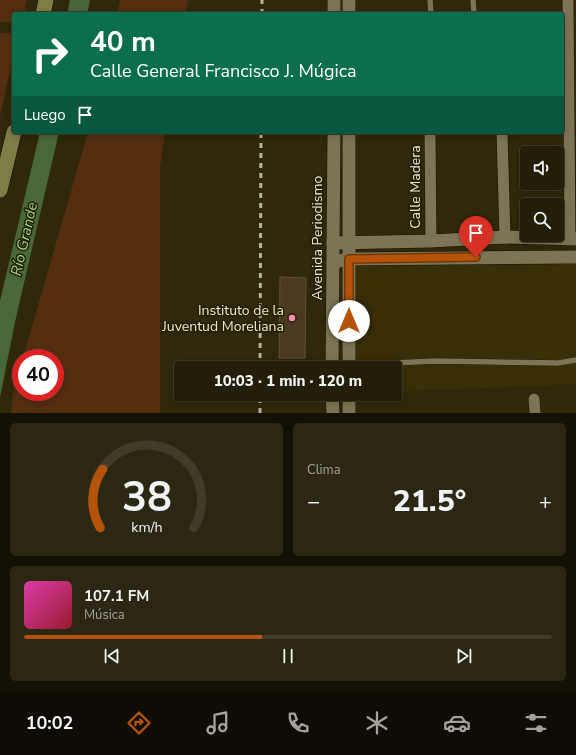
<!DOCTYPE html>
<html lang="es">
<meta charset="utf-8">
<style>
body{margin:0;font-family:"Nunito Sans",sans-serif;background:#2b2712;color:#f1f3f6;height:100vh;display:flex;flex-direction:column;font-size:15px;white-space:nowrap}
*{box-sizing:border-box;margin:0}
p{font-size:13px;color:#a3a29c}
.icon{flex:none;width:22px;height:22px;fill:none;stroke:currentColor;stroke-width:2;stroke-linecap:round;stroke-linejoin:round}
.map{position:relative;height:413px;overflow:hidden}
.side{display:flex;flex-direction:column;gap:10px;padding:10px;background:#131004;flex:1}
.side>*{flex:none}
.hud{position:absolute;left:12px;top:12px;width:552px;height:122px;border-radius:4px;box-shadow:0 2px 10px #0003,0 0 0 1px #403c29;background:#0b6e4f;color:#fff;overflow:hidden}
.fabs{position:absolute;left:520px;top:146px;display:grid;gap:8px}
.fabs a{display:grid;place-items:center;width:44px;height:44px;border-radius:4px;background:#231e08;box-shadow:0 2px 10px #0003,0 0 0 1px #403c29;font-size:20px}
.speed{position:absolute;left:12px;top:349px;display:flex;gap:8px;font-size:20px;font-weight:700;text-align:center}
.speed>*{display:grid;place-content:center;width:52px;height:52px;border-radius:50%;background:#231e08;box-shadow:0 2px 10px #0003,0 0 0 1px #403c29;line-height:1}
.speed .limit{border:6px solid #d22;background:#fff;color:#111}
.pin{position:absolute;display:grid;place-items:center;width:34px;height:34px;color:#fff;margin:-41px -17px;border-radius:50% 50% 50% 0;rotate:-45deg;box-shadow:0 0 4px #0007}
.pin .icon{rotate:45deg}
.me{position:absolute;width:44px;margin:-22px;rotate:0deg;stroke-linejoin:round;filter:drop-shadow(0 0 3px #0008)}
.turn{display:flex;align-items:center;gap:14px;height:84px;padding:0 12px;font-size:18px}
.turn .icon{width:52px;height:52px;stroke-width:2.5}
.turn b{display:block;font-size:28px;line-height:34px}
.then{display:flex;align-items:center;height:38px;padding:0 12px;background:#0003;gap:8px;font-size:15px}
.big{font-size:30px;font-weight:800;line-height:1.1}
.side .tile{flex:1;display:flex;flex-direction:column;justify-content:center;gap:6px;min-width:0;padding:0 14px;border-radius:6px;background:#2b2712}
.side .dial{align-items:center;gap:0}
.dial svg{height:104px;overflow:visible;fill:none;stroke:#403c29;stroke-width:7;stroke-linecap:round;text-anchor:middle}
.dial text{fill:#f1f3f6;stroke:none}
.song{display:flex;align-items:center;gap:12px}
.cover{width:48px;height:48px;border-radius:6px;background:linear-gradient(135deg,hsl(320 70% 55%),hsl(350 70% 35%))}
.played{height:4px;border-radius:2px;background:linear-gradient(90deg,#b45309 45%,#403c29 45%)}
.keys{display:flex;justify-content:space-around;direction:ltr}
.heat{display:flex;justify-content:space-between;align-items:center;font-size:22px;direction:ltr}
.side .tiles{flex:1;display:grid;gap:10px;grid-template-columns:1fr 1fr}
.tile:last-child{grid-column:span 2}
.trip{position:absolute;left:174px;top:361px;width:228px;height:40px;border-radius:4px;background:#231e08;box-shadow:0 2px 10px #0003,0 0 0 1px #403c29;font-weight:800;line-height:40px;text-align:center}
.menu{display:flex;height:64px;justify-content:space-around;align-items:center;background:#0e0c03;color:#a3a29c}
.menu .icon{width:28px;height:28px}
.menu .active{color:#b45309}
.menu b{font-size:18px;color:#f1f3f6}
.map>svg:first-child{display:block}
.built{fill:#382f07}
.green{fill:#542e0f}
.water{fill:#486839}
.building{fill:#4a391f;stroke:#635136}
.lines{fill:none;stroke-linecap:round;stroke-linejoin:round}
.service-casing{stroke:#161100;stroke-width:6}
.minor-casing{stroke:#161100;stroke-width:12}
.tertiary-casing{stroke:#161100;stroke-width:14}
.secondary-casing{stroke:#161100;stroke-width:16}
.service{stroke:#7c7555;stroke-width:5.5}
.minor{stroke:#7c7555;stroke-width:11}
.tertiary{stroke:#7c7555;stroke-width:13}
.secondary{stroke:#7e7d48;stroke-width:15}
.rail{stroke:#b9b49f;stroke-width:3;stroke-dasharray:5 5;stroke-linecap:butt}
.route-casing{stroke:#753606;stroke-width:10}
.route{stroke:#b45309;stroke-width:7}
.poi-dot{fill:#ff8eb9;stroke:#251f01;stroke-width:1.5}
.labels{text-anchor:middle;stroke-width:3;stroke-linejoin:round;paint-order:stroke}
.street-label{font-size:14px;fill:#ede9d8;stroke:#251f01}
.poi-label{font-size:14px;fill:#ede9d8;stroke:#251f01;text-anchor:end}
.water-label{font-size:15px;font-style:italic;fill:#a1d48b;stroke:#251f01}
</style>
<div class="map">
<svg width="576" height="413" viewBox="0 0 576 413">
<rect width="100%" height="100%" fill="#2f280a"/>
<path class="built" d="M 576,264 L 576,384 L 395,392 L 395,368 L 352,368 L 352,265 Z"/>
<g class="green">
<path d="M 0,0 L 27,0 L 24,14 L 14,14 L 14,23 L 0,22 Z"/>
<path d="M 120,0 L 188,0 L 185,14 L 118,14 Z"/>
<path d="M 0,33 L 14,33 L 14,53 L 0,115 Z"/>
<path d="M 88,132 L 165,132 L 160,167 L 160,413 L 11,413 L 13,394 L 21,366 L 21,392 L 55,392 L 55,358 L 23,358 Z"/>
</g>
<g class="water">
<path d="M 70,0 L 90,0 L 87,14 L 67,14 Z"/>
<path d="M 40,132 L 59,132 L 15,322 L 0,397 L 0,301 Z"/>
</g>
<path class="building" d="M 280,277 L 306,278 L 305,358 L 279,358 Z"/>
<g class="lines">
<defs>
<g id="service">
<path d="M 430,0 L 431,14"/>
<path d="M 473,0 L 474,14"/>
<path d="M 369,364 L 436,361 L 558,363 L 576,360"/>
</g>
<g id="minor">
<path d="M 568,0 L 570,239"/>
<path d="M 430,132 L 431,241"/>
<path d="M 502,132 L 505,237"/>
<path d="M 534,399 L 535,413"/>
</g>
<g id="tertiary">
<path d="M 334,14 L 334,0"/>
<path d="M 349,14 L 349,0"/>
<path d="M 333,243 L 431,241 L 505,237 L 576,239"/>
<path d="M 333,262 L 349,259 L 576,257"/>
<path d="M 332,368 L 334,132"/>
<path d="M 349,368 L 349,132"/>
<path d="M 332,394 L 333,413"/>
<path d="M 349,394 L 349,413"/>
</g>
<g id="secondary">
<path d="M 43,14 L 46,0"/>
<path d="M 0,190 L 14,132"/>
</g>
</defs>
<use href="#service" class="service-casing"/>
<use href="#minor" class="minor-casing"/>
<use href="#tertiary" class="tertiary-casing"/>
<use href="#secondary" class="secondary-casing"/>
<use href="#service" class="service"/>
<use href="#minor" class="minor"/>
<use href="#tertiary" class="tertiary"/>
<use href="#secondary" class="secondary"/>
<g class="rail">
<path d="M 262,14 L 262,0"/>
<path d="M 260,368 L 261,132"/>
<path d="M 260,413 L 260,394"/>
</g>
</g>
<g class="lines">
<defs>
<path id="route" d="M 349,321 L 349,259 L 476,257"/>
</defs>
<use href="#route" class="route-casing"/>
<use href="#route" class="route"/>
</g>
<circle class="poi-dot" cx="292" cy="318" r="4"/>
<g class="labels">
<g class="street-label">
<text transform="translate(415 187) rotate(-90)" y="5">Calle Madera</text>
<text transform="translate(317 238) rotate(-90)" y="5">Avenida Periodismo</text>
</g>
<g class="poi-label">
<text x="284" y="315">Instituto de la<tspan x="284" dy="16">Juventud Moreliana</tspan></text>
</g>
<g class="water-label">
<text transform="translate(24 239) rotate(-77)" y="5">Río Grande</text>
</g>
</g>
</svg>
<div class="fabs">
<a><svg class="icon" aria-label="sound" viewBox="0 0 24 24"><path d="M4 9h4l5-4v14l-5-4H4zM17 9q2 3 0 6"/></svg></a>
<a><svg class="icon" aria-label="search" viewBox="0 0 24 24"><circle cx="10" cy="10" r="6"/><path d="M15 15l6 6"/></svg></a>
</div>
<div class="speed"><div class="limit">40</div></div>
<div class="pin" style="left:476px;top:257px;background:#d93025"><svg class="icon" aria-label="arrive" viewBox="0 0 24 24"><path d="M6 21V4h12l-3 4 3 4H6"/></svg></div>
<svg class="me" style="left:349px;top:321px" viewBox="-20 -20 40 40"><circle r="19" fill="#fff"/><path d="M0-13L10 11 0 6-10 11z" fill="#b45309"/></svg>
<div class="trip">10:03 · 1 min · 120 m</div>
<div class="hud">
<div class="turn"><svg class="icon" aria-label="right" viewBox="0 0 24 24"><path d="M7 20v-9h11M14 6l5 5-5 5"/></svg><div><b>40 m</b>Calle General Francisco J. Múgica</div></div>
<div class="then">Luego<svg class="icon" aria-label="arrive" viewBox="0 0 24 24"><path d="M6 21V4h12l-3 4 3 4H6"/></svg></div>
</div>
</div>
<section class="side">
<div class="tiles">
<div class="tile dial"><svg viewBox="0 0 100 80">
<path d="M14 69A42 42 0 1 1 86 69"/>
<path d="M14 69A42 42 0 0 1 16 24" stroke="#b45309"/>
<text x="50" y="56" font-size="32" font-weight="700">38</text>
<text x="50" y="72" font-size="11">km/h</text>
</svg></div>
<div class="tile"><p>Clima</p>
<div class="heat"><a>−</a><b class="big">21.5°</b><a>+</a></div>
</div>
<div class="tile">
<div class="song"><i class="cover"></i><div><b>107.1 FM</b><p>Música</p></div></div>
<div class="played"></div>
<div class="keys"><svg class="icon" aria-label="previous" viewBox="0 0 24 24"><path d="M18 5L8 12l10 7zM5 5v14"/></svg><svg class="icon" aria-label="pause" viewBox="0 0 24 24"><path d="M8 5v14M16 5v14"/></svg><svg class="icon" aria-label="next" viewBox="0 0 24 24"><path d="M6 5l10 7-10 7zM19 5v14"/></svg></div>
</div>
</div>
</section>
<nav class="menu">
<b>10:02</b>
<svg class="icon active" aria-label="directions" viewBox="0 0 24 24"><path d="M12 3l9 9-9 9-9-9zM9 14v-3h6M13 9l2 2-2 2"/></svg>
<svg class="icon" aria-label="music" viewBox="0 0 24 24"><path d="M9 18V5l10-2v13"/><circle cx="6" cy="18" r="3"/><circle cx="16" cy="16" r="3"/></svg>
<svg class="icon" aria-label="phone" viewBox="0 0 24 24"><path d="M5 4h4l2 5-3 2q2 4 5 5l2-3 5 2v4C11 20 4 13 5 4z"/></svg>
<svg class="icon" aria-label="climate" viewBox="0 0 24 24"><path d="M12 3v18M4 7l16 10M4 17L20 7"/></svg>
<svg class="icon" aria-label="car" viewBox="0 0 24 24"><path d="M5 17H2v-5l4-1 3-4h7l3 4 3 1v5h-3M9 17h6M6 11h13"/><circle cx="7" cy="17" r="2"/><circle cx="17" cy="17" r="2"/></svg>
<svg class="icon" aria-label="filters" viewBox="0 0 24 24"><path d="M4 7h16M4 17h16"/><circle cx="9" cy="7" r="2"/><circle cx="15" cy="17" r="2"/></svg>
</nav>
